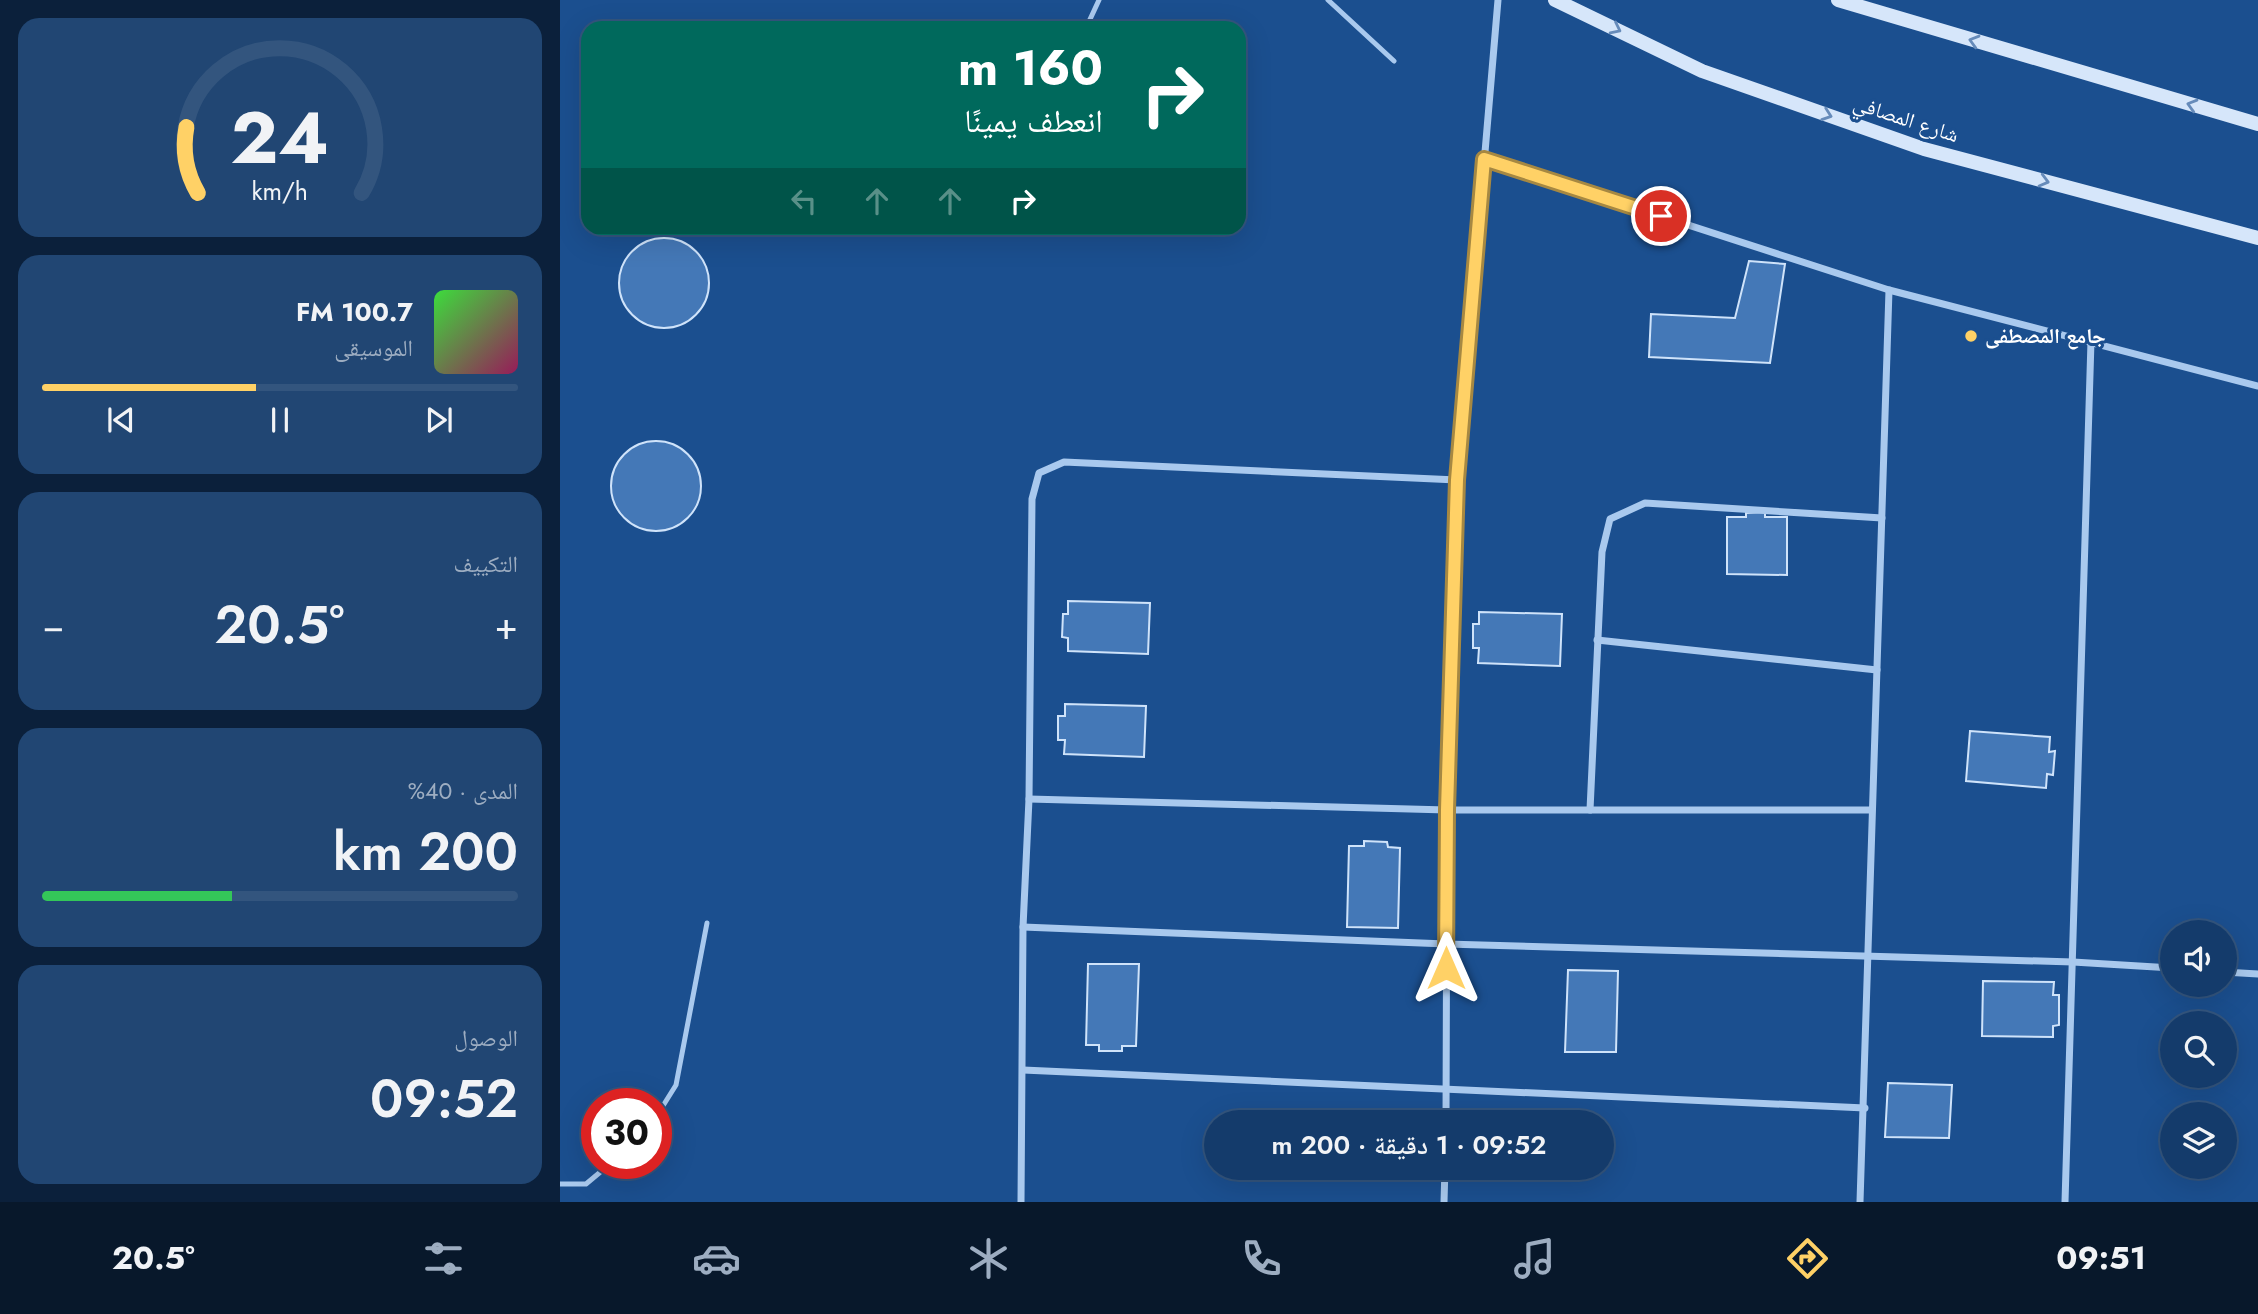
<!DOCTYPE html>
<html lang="ar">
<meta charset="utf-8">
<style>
body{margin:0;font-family:Jost,"Noto Naskh Arabic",sans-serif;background:#214673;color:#f1f3f6;direction:rtl;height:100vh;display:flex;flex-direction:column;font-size:26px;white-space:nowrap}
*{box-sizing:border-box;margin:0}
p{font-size:23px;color:#9dadc1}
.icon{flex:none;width:38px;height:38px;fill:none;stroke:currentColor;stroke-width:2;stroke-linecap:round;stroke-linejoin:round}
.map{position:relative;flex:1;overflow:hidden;direction:ltr}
.sheet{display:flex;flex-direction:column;gap:18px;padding:18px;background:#0b203b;width:560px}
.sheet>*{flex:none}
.banner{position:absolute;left:21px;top:21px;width:665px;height:214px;border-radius:21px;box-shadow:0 7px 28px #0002,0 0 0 2px #33557e;direction:rtl;background:#00695c;color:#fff;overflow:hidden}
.buttons{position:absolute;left:1600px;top:920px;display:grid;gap:14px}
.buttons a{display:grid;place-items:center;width:77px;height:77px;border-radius:50%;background:#143b6b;box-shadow:0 7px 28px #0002,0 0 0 2px #33557e;font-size:35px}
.speed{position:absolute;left:21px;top:1088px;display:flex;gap:14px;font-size:35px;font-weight:700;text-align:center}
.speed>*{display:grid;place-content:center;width:91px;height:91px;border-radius:50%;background:#143b6b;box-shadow:0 7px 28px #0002,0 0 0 2px #33557e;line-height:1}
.speed .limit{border:10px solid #d22;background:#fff;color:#111}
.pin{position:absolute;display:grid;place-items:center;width:60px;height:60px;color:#fff;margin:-30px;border:4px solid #fff;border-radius:50%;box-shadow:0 2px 7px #0007}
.me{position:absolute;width:77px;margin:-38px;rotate:0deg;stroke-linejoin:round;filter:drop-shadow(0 0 5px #0008)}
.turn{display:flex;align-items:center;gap:24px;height:147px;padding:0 28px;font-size:32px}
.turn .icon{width:91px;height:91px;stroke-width:2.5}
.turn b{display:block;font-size:49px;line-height:60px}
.lanes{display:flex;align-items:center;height:66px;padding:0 28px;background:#0003;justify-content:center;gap:35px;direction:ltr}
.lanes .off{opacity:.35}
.big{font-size:52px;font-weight:600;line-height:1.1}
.sheet .card{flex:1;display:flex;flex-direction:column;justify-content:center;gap:10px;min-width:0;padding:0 24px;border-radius:21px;background:#214673}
.sheet .dial{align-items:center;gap:0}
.dial svg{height:182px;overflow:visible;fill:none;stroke:#33557e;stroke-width:7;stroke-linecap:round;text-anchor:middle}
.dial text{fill:#f1f3f6;stroke:none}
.song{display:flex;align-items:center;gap:21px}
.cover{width:84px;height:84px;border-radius:10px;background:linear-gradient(135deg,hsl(120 70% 55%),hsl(330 70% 35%))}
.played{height:7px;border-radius:4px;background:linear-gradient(90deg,#ffd166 45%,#33557e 45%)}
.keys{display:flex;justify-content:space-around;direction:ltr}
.heat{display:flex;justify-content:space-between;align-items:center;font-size:38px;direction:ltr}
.charge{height:10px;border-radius:5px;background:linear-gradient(90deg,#34c759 40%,#33557e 0)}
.trip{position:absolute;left:644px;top:1110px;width:410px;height:70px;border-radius:35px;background:#143b6b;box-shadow:0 7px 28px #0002,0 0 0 2px #33557e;font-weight:600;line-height:70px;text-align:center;direction:rtl}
.tabs{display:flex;height:112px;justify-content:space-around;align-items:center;background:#08182b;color:#9dadc1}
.tabs .icon{width:49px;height:49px}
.tabs .active{color:#ffd166}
.tabs b{font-size:32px;color:#f1f3f6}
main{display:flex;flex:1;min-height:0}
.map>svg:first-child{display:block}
.building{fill:#4478b7;stroke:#cfe3fa;stroke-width:2}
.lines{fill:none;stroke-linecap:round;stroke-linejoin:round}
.lane{stroke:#a9c9ee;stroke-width:5}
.street{stroke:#a9c9ee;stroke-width:7}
.secondary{stroke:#d6e6fa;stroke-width:14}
.oneway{stroke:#668bba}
.route-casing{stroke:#a68842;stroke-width:18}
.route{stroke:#ffd166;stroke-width:12}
.poi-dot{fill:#ffd166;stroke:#1b4f8f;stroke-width:2.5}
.labels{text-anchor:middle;stroke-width:6;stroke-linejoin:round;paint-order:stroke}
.street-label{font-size:21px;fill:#fff;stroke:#1b4f8f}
.poi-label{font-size:21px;font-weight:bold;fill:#fff;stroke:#1b4f8f;text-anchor:start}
</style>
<main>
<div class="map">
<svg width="1698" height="1202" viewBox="0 0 1698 1202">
<rect width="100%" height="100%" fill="#1b4f8f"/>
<g class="building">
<circle cx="104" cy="283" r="45"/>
<path d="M 1189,261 L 1225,264 L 1210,363 L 1089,357 L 1091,314 L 1175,318 Z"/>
<circle cx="96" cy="486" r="45"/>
<path d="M 1205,512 L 1205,517 L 1227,517 L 1227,575 L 1167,574 L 1167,517 L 1186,517 L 1186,513 Z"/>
<path d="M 508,601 L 590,603 L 588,654 L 508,651 L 508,638 L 502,637 L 503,614 L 508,614 Z"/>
<path d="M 919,612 L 1002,614 L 1000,666 L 918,663 L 919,648 L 913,648 L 913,624 L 919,624 Z"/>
<path d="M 505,704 L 586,706 L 584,757 L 504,754 L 505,740 L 498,740 L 498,716 L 505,716 Z"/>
<path d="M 1410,731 L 1490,737 L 1489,752 L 1495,751 L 1493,775 L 1487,774 L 1486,788 L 1406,781 Z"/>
<path d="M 804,841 L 827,842 L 828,847 L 840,848 L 838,928 L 787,927 L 789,846 L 804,846 Z"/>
<path d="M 528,964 L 579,964 L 576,1046 L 562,1046 L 562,1051 L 539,1051 L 539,1045 L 526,1045 Z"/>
<path d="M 1008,970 L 1058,971 L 1056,1052 L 1005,1052 Z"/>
<path d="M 1423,981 L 1494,982 L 1493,995 L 1499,995 L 1499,1025 L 1493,1026 L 1493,1037 L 1422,1036 Z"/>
<path d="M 1328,1083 L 1392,1085 L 1389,1138 L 1325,1137 Z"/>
</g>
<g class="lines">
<g class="lane">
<path d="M 768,0 L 834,61"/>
<path d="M 526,28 L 539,0"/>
<path d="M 96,1117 L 116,1085 L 147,923"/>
<path d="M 0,1184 L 26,1184 L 50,1164"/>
</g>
<g class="street">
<path d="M 924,159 L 1329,290 L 1698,386"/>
<path d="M 1037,640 L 1317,670"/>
<path d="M 469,799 L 887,810 L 1311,810"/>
<path d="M 1030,810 L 1042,552 L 1050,519 L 1085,503 L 1322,518"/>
<path d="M 463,927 L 886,944 L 1513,962 L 1612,968"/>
<path d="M 1664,972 L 1698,974"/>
<path d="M 463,1070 L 1305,1108"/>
<path d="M 886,1122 L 887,810 L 897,480 L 938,0"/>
<path d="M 461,1202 L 463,927 L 469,799 L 472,499 L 479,473 L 504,462 L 897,480"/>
<path d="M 884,1202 L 885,1167"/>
<path d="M 1300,1202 L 1329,290"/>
<path d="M 1505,1202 L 1531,341"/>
</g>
<g class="secondary">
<path d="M 995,0 L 1142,71 L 1364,149 L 1698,238"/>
<path d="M 1278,0 L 1698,124"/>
</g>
</g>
<defs><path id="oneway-chevron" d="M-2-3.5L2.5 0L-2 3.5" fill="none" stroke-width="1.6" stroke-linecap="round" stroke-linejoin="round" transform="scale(1.75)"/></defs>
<g class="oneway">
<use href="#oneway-chevron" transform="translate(1056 29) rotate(26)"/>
<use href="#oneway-chevron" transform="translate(1414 41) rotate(-164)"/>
<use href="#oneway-chevron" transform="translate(1632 105) rotate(-164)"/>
<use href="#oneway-chevron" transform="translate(1267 115) rotate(19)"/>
<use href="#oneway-chevron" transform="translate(1484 181) rotate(15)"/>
</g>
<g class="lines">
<defs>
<path id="route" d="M 886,968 L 887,810 L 897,480 L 924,159 L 1101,216"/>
</defs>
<use href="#route" class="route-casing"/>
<use href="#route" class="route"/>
</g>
<circle class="poi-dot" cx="1411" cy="336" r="7"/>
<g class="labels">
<g class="street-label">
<text transform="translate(1346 119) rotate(18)" y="7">شارع المصافي</text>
</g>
<g class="poi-label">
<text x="1425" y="343">جامع المصطفى</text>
</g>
</g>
</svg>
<div class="buttons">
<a><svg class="icon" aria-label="sound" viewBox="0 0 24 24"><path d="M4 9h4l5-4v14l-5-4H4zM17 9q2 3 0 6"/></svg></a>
<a><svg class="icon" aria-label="search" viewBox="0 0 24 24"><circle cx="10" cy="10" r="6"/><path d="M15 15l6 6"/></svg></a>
<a><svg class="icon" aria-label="layers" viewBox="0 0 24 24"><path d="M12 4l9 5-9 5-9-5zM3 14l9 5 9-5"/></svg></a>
</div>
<div class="speed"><div class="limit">30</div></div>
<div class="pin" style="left:1101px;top:216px;background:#d93025"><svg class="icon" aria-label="arrive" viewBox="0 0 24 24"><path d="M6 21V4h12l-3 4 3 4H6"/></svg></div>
<svg class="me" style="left:886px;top:968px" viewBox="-20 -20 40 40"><path d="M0-17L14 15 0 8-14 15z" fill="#ffd166" stroke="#fff" stroke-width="4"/></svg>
<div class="trip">09:52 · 1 دقيقة · 200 m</div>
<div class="banner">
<div class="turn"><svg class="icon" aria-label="right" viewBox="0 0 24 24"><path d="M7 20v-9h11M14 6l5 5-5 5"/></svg><div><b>160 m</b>انعطف يمينًا</div></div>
<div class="lanes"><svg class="icon off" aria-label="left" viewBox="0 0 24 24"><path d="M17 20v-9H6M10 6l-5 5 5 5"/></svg><svg class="icon off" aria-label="ahead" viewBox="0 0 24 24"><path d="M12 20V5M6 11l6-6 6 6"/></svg><svg class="icon off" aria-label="ahead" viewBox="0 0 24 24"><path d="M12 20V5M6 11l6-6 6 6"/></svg><svg class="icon" aria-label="right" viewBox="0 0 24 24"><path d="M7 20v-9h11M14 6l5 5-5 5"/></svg></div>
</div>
</div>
<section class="sheet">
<div class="card dial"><svg viewBox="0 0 100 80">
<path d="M14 69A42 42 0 1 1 86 69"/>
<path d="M14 69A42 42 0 0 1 9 40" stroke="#ffd166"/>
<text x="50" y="56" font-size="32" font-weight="700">24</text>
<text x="50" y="72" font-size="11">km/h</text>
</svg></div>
<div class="card">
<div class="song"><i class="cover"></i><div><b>100.7 FM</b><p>الموسيقى</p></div></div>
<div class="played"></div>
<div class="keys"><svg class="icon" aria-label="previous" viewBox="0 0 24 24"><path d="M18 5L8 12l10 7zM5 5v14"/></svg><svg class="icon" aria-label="pause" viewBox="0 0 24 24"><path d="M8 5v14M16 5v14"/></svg><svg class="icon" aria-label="next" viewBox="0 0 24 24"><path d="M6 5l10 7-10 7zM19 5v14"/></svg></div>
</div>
<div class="card"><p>التكييف</p>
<div class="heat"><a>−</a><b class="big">20.5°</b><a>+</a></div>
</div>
<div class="card"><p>المدى · 40%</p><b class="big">200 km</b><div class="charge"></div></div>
<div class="card"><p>الوصول</p><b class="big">09:52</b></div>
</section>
</main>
<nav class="tabs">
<b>09:51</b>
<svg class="icon active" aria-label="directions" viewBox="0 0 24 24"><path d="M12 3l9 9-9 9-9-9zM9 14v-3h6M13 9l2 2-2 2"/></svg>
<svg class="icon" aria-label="music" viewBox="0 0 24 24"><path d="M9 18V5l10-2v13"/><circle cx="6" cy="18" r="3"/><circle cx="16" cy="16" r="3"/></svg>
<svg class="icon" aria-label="phone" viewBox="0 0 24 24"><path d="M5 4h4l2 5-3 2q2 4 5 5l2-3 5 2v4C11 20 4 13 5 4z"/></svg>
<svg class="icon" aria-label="climate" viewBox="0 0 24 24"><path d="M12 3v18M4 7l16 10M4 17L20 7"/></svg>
<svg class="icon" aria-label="car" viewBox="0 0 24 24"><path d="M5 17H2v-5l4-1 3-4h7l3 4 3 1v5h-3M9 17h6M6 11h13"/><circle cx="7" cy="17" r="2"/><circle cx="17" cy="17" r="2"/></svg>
<svg class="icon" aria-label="filters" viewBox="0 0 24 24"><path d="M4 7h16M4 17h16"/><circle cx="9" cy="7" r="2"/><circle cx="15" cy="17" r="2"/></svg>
<b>20.5°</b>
</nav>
